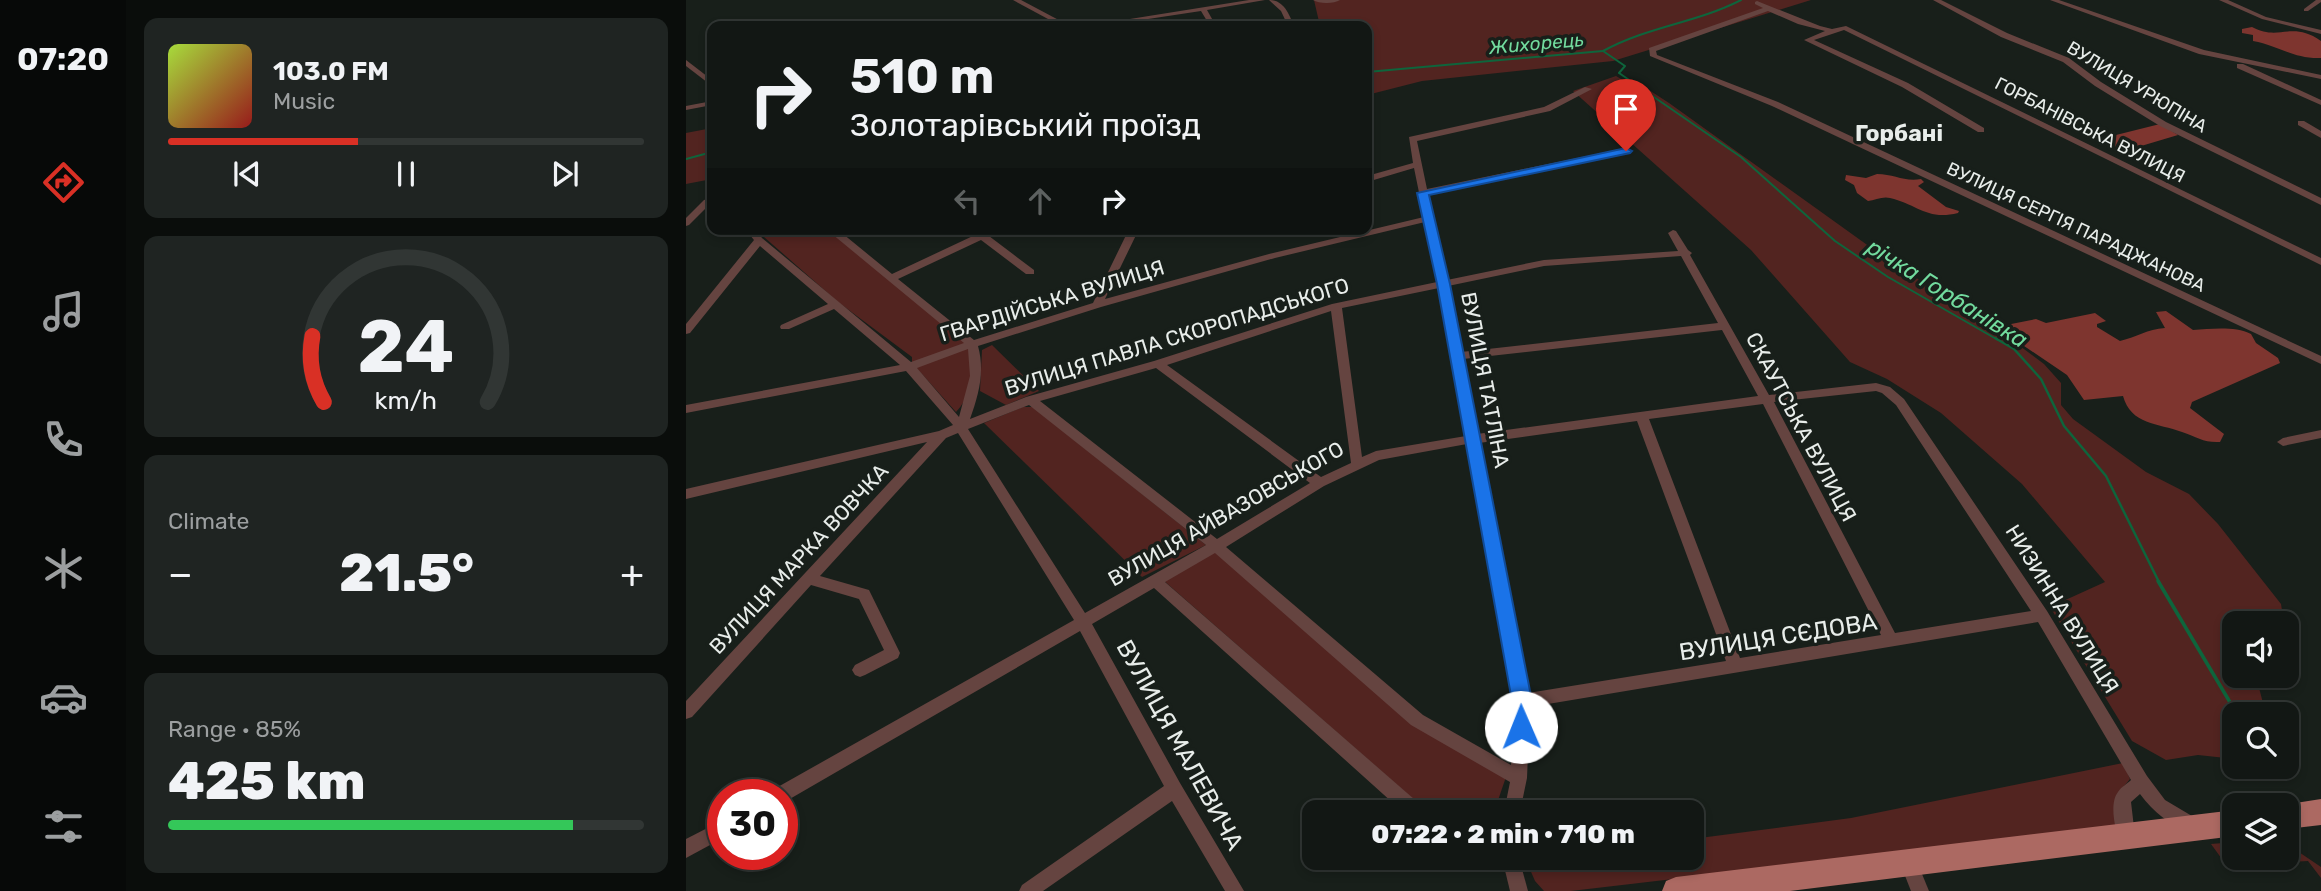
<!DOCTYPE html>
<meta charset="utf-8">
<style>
body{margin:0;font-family:Rubik,sans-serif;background:#1f2422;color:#f1f3f6;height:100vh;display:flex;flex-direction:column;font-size:26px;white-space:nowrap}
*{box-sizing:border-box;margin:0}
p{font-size:23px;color:#9c9fa0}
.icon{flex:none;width:38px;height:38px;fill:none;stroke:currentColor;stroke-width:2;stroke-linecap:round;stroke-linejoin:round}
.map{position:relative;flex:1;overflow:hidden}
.sheet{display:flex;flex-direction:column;gap:18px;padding:18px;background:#0a0d0b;width:560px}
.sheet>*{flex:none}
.guide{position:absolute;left:21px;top:21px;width:665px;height:214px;border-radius:14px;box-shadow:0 4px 10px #0003,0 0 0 2px #313634;background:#121714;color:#f1f3f6;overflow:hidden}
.fabs{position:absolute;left:1536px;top:611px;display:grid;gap:14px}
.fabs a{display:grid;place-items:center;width:77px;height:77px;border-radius:14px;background:#121714;box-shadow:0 4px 10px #0003,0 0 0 2px #313634;font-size:35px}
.speed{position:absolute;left:21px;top:779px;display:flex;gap:14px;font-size:35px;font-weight:700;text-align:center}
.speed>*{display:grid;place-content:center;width:91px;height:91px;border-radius:50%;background:#121714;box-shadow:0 4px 10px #0003,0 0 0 2px #313634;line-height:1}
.speed .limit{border:10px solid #d22;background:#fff;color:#111}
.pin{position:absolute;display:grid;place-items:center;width:60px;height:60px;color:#fff;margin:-72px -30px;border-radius:50% 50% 50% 0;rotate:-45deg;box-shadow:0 0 7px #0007}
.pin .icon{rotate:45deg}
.me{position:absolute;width:77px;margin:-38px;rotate:359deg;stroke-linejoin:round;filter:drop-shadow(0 0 5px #0008)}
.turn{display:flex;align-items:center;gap:24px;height:147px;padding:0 28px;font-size:32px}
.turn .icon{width:91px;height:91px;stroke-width:2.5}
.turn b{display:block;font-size:49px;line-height:60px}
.lanes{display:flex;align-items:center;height:66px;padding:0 28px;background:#0003;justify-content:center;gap:35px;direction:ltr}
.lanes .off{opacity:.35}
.big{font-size:52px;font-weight:800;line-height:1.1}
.sheet .tile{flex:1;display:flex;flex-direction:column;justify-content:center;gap:10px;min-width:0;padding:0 24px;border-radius:14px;background:#1f2422}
.sheet .dial{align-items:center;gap:0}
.dial svg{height:182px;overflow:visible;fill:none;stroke:#313634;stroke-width:7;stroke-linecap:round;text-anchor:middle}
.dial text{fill:#f1f3f6;stroke:none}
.song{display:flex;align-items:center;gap:21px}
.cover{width:84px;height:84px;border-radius:10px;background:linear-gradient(135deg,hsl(80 70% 55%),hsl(0 70% 35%))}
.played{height:7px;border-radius:4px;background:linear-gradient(90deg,#d93025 40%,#313634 40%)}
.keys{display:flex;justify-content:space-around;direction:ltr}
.heat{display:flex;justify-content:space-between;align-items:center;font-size:38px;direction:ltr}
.charge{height:10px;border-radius:5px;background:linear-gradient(90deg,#34c759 85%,#313634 0)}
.trip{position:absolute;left:616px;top:800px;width:402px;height:70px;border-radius:14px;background:#121714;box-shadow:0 4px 10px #0003,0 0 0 2px #313634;font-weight:800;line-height:70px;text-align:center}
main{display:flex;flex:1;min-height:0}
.dock{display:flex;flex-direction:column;width:126px;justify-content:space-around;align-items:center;background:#070908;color:#9c9fa0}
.dock .icon{width:49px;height:49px}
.dock .on{color:#d93025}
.dock b{font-size:32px;color:#f1f3f6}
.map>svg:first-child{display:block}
.green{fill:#522420}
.forest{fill:#7e352f}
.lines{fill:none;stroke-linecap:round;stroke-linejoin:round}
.stream-far2{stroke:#0e653c;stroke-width:2}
.stream-far1{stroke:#0e653c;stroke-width:2.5}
.stream{stroke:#0e653c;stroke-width:3.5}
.minor{fill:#654440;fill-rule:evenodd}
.primary{fill:#ac6962;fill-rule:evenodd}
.route{fill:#1a73e8;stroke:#114b97;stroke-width:2}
.labels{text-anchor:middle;stroke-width:7;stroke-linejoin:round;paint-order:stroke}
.far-street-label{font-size:18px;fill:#e8edea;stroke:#181f1a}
.far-water-label{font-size:19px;font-style:italic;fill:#72db9e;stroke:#181f1a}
.street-label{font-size:21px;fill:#e8edea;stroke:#181f1a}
.far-district-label{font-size:23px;font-weight:bold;fill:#e8edea;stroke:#181f1a}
.water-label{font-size:23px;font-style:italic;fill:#72db9e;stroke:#181f1a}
.near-street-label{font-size:24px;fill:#e8edea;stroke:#181f1a}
</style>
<main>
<nav class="dock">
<b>07:20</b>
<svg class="icon on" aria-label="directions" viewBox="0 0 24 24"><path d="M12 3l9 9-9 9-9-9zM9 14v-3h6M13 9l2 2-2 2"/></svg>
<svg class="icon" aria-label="music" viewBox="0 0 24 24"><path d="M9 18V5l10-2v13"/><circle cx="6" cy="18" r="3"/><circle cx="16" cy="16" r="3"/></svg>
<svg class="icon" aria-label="phone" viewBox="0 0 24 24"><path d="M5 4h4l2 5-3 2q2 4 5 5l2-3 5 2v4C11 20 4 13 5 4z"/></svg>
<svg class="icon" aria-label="climate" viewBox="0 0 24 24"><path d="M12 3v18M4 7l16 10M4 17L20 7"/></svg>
<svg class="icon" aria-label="car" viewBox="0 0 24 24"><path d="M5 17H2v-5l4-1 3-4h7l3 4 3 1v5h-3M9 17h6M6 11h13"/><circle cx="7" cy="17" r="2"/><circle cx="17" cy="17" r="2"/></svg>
<svg class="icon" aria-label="filters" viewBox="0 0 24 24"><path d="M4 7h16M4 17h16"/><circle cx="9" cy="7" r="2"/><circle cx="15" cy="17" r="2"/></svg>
</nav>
<section class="sheet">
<div class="tile">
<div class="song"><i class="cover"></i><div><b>103.0 FM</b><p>Music</p></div></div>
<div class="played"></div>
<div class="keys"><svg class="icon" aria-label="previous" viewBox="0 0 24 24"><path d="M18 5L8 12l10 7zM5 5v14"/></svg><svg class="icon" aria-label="pause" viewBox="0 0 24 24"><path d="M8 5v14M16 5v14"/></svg><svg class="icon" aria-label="next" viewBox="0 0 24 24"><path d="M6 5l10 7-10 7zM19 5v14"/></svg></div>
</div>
<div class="tile dial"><svg viewBox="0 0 100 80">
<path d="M14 69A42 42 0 1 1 86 69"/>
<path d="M14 69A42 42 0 0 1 9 40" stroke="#d93025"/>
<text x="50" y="56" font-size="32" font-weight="700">24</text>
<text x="50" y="72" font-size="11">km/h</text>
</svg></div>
<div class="tile"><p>Climate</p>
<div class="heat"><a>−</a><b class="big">21.5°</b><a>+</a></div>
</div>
<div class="tile"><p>Range · 85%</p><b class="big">425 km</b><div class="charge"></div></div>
</section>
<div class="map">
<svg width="1635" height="891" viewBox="0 0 1635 891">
<rect width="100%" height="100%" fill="#181f1a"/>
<g class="green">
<path d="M 628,0 L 1125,0 L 927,61 L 736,81 L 681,95 L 681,26 L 634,26 Z"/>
<path d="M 930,76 L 947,86 L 963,90 L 983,103 L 1205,262 L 1307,326 L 1358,364 L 1375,383 L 1375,405 L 1387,419 L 1460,472 L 1503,494 L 1532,524 L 1595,604 L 1598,623 L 1549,623 L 1549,676 L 1573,676 L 1571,680 L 1577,703 L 1587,714 L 1549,714 L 1549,759 L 1512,755 L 1480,760 L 1446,741 L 1364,607 L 1419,582 L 1336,484 L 1255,413 L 1201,379 L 1164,362 L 1065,250 L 887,91 Z"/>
<path d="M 26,128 L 26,179 L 0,184 L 0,133 Z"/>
<path d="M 69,229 L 141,229 L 284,346 C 289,370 287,394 270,412 L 226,363 L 226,357 L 152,302 Z"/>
<path d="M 306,345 L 353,391 L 320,405 L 294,391 L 296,350 Z"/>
<path d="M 337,407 L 347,407 L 520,545 L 456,577 L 298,423 Z"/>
<path d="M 529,552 L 727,724 L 820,777 L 808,812 L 742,812 L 477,580 Z"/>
<path d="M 1437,763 L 1444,779 L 1430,796 L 1430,827 L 885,891 L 858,891 L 849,881 L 839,858 L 1006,858 L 1006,839 L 1165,818 Z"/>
<path d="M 1549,842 L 1549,858 L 1601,858 L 1601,844 L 1635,867 L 1635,878 L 1622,861 L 1541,866 L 1525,844 Z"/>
</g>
<g class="forest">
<path d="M 1566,27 C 1594,42 1605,20 1635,41 L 1635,58 C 1607,59 1594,46 1567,41 L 1567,35 L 1556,33 L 1556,29 Z"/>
<path d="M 1474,124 L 1492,135 L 1435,152 L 1410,140 Z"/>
<path d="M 1191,174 C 1208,174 1218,182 1235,179 L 1238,182 L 1232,186 L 1260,207 L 1273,211 L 1272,213 C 1241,221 1231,204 1204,198 C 1197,196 1189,200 1182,201 L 1171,193 L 1168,185 L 1159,180 L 1160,175 L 1180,178 Z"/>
<path d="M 1480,311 L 1507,330 C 1525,329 1549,326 1565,334 L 1570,343 L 1592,358 L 1594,363 L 1506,402 L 1504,408 L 1538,434 L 1534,442 C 1518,443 1511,437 1496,432 C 1472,423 1445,425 1437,396 L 1398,400 L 1381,375 L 1319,333 L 1315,326 L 1350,319 L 1360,323 L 1409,313 L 1420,321 L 1411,324 L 1411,327 L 1434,341 C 1451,337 1461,329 1479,328 L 1470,312 Z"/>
</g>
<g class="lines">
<g class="stream-far2">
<path d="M 917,51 L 939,66 L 933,73 L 1055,157 L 1149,241 L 1202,277 L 1312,340"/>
<path d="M 681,72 L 917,51 C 963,26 1010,23 1055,0"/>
<path d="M 0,159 L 26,152"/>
</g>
<path class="stream-far1" d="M 1309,338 L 1328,349 L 1355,379 L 1378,426 L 1420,476 L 1473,582"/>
<path class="stream" d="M 1472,581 L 1551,714"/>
<g class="minor">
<path d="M 327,0 L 335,0 L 384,26 L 375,26 Z"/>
<path d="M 563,0 L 579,0 L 521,10 L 530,26 L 524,26 L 515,11 L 416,26 L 400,26 Z"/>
<path d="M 583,0 C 598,0 603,14 608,26 L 602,26 L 595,11 Z"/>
<path d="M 627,0 L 654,0 C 648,4 633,4 627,0 Z"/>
<path d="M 1247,0 L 1255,0 L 1321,33 L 1383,58 L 1415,82 L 1480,122 L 1635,198 L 1635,205 L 1474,126 L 1409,86 L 1377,62 L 1315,37 Z"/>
<path d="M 1364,0 L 1373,0 L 1518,50 L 1635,75 L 1635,79 L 1513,54 Z"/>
<path d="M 1533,0 L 1542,0 L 1580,17 L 1635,30 L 1635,34 L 1576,19 Z"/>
<path d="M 1630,0 L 1635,0 L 1635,2 L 1622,11 L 1618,11 L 1618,9 Z"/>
<path d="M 1071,1 L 1134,26 L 1146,29 L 1160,26 L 1635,258 L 1635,265 L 1158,30 L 1128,40 L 1222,83 L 1298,128 L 1298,132 L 1292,132 L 1216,87 L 1118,40 L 1139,31 L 1112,24 L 1082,11 L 970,51 L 971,55 L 1092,102 L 1635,356 L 1635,364 L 1086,106 L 964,56 L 963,48 L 1077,8 L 1069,4 L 1069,2 Z"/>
<path d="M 0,60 L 26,80 L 26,86 L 0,66 Z"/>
<path d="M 1551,64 L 1557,64 L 1635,100 L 1635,105 L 1551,68 Z"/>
<path d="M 899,87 L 906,89 L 864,111 L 731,141 L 741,189 L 940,148 L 944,151 L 940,154 L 742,195 L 761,280 L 858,260 L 992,251 L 982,233 L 987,230 L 990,231 L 1002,250 L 1006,253 L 1004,255 L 1083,395 L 1190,383 L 1204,387 L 1218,399 L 1361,611 L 1461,776 L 1479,800 L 1511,819 L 1513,825 L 1511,831 L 1505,833 C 1483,824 1468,813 1454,794 L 1445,802 L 1449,836 L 1446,842 L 1440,845 L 1434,842 C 1429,830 1423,803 1432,792 C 1435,787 1441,784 1445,780 L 1352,622 L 844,707 L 841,778 L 834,812 L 818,812 L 824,782 L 725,725 L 529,553 L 479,582 L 736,806 L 738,812 L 717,812 L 468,588 L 406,624 L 494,783 L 558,891 L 539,891 L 486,801 L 357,891 L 333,891 L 336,885 L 478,786 L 394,631 L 102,800 L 96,802 L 96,794 L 88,794 L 90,788 L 388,620 L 272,433 L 260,438 L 134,576 L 183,590 L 214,653 L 212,658 L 179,675 L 174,677 L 169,675 L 166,670 L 169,665 L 198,650 L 173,599 L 125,585 L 6,717 L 0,719 L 0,701 L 241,442 L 0,499 L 0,489 L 253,431 L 267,425 L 220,371 L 0,413 L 0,405 L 214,365 L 148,309 L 103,329 L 95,329 L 94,327 L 95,325 L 142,304 L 74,246 L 4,333 L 0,334 L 0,324 L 68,240 L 59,229 L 69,229 L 76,238 L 225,362 L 278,343 L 140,229 L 151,229 L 206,274 L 289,235 L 282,229 L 293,229 L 297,232 L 303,229 L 316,229 L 303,236 L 348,270 L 348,274 L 340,274 L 295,240 L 212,279 L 288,340 L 407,303 L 443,229 L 453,229 L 419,299 L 583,254 L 738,217 L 728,168 L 681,182 L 681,176 L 727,163 L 723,137 L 858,107 ZM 739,222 L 751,282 L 646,304 L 468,361 L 340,397 L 284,419 C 293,394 299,371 292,346 L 415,307 L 589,258 ZM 995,256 L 1032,323 L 775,352 L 762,286 L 858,266 ZM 753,288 L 780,436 L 690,451 L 676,457 L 656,308 ZM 645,311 L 665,463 L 635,477 L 481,365 ZM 1036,330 L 1072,396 L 791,434 L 777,359 ZM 282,349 L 284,376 L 273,417 L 231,368 ZM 470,368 L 624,483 L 531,539 L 354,401 ZM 1190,391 L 1196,393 L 1210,405 L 1345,611 L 1209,633 L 1088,402 ZM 1077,404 L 1195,635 L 1054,658 L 963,419 ZM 343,405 L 520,545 L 399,613 L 282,429 ZM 951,421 L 1040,661 L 842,693 L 793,443 ZM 781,444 L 828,701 L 825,765 L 737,715 L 540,547 L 638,486 L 693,460 Z"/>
<path d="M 26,101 L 26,105 L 0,110 L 0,106 Z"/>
<path d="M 1612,121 L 1618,121 L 1635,131 L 1635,138 L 1612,125 Z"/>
<path d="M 21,199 L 26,202 L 3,225 L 0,226 L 0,218 L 18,200 Z"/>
<path d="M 1635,430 L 1635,438 L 1597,446 L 1591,442 L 1597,438 Z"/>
<path d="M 37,820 L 37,838 L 0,858 L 0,839 Z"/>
<path d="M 1223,854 L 1229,857 L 1243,891 L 1225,891 L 1214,863 L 1217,857 Z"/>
<path d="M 816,858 L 833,858 L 842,891 L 824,891 Z"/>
</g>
<g class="primary">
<path d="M 1635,799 L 1635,825 L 1601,829 L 1601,805 L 1596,805 Z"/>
<path d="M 1549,810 L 1549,836 L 1104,891 L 976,891 L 980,881 L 990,877 Z"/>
</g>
</g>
<path class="route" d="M 940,148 L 946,151 L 944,153 L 743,195 L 764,284 L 846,701 L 842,733 L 835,736 L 828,733 L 825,727 L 826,701 L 751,284 L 731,193 Z"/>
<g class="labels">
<g class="far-street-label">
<text transform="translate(1451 87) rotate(31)" y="6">ВУЛИЦЯ УРЮПІНА</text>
<text transform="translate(1404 130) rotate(27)" y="6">ГОРБАНІВСЬКА ВУЛИЦЯ</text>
<text transform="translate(1390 227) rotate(25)" y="6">ВУЛИЦЯ СЕРГІЯ ПАРАДЖАНОВА</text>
</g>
<g class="far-water-label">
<text transform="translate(850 43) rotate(-5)" y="7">Жихорець</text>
</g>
<g class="street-label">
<text transform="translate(366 301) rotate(-17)" y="7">ГВАРДІЙСЬКА ВУЛИЦЯ</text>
<text transform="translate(491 337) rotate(-17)" y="7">ВУЛИЦЯ ПАВЛА СКОРОПАДСЬКОГО</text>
<text transform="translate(799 380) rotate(79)" y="7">ВУЛИЦЯ ТАТЛІНА</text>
<text transform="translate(1115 427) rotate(62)" y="7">СКАУТСЬКА ВУЛИЦЯ</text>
<text transform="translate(540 514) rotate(-30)" y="7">ВУЛИЦЯ АЙВАЗОВСЬКОГО</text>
<text transform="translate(113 559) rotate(-47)" y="7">ВУЛИЦЯ МАРКА ВОВЧКА</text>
<text transform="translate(1376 609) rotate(58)" y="7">НИЗИННА ВУЛИЦЯ</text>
</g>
<g class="far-district-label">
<text x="1213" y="141">Горбані</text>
</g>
<g class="water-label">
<text transform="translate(1261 293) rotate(32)" y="8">річка Горбанівка</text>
</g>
<g class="near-street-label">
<text transform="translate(1092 637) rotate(-9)" y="8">ВУЛИЦЯ СЄДОВА</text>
<text transform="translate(494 745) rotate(61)" y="8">ВУЛИЦЯ МАЛЕВИЧА</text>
</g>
</g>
</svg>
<div class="fabs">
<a><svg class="icon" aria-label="sound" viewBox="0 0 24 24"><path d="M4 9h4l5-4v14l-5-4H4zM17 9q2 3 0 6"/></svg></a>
<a><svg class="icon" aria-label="search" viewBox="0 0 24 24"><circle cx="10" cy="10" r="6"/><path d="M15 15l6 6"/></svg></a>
<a><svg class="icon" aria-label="layers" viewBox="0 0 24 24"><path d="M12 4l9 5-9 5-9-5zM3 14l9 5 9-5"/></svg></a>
</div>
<div class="speed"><div class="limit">30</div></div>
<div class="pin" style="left:940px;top:151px;background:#d93025"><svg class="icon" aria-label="arrive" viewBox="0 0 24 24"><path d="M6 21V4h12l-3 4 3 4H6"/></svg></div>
<svg class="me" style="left:835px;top:727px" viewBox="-20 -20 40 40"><circle r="19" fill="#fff"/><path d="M0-13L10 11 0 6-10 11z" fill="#1a73e8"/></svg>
<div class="trip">07:22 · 2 min · 710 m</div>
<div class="guide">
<div class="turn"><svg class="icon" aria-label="right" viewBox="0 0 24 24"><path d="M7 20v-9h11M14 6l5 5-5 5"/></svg><div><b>510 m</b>Золотарівський проїзд</div></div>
<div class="lanes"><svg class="icon off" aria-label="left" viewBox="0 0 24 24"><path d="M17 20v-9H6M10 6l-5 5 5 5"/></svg><svg class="icon off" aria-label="ahead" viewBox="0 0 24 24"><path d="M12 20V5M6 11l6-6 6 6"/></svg><svg class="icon" aria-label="right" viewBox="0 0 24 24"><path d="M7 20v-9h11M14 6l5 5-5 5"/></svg></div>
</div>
</div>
</main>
